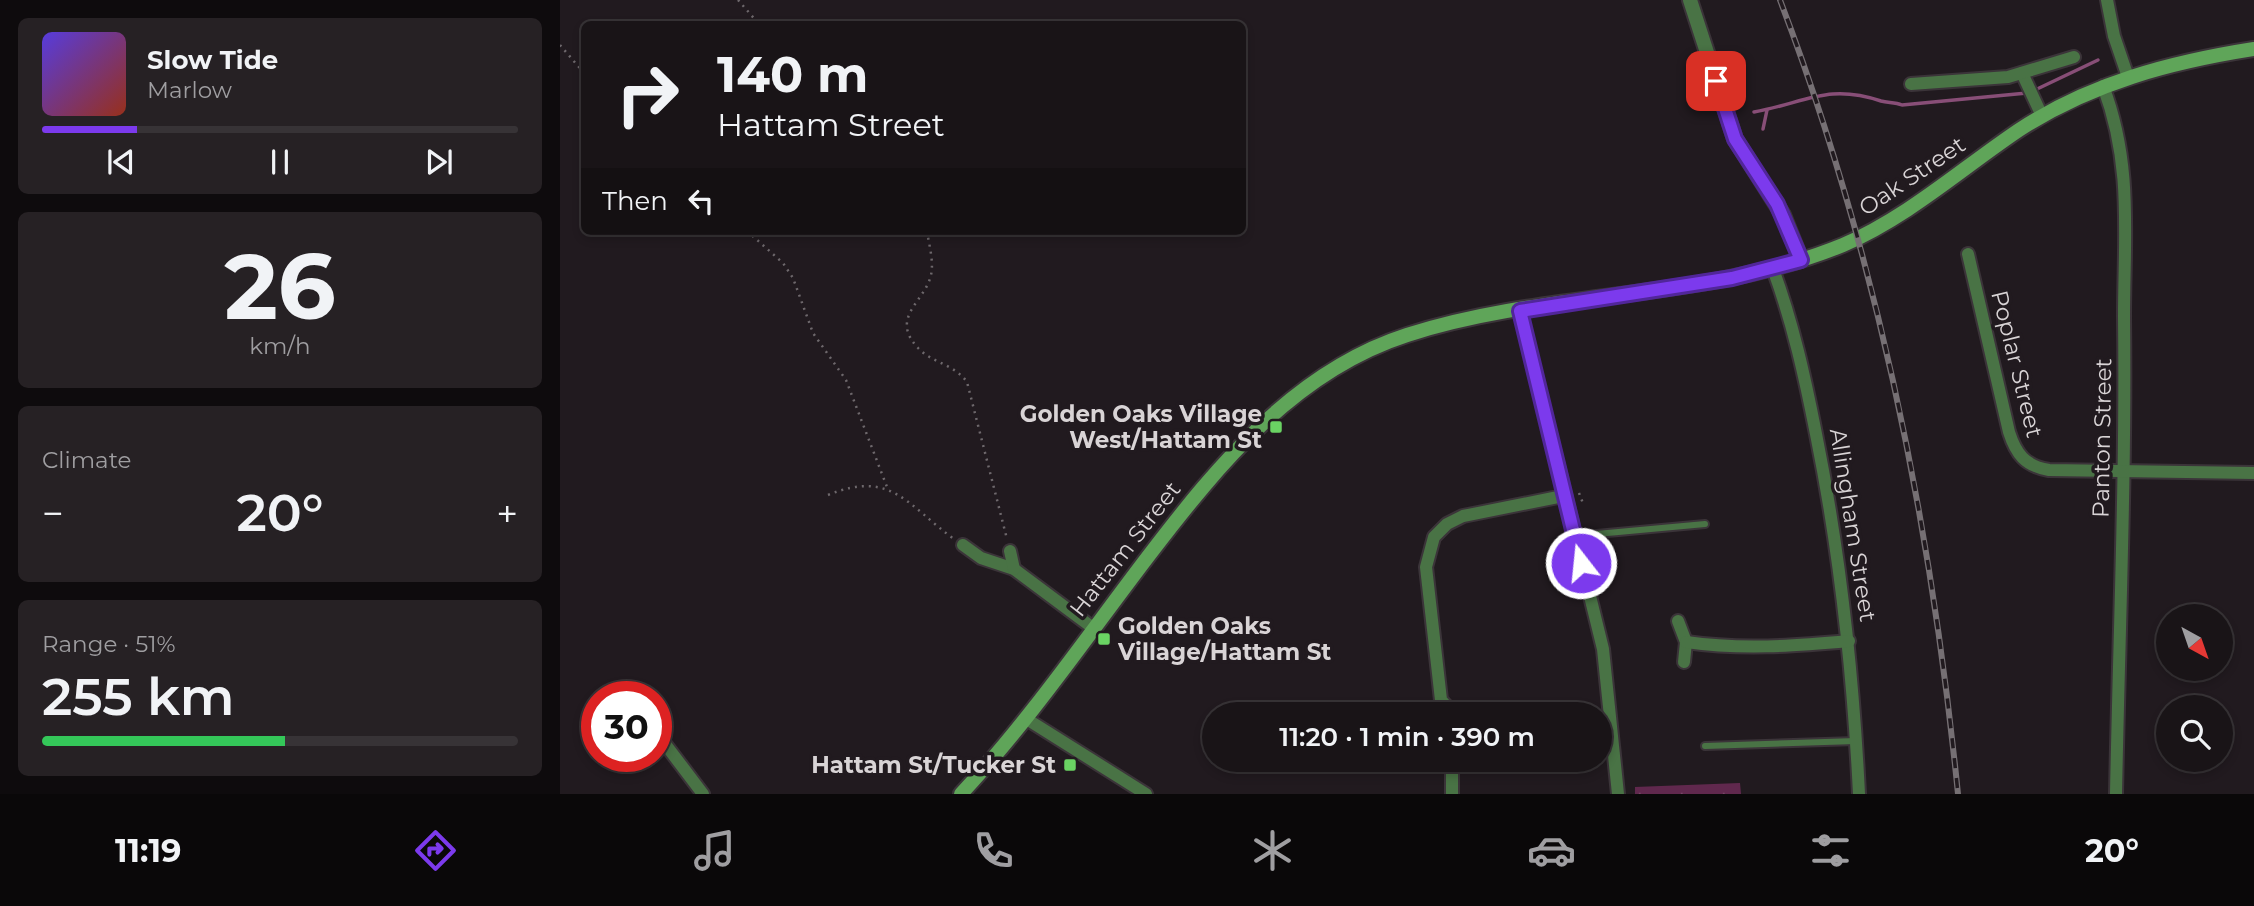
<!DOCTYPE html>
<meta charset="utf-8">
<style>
body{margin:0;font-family:Montserrat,sans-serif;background:#262124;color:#f1f3f6;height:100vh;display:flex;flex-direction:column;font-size:26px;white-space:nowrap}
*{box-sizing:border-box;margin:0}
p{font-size:23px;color:#9f9ea1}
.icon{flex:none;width:38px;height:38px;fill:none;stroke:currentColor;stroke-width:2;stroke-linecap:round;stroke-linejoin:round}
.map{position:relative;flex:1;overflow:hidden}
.panel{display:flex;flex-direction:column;gap:18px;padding:18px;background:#0e0b0d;width:560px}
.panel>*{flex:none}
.guide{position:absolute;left:21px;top:21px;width:665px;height:214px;border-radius:10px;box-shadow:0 4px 10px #0003,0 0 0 2px #373336;background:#191417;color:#f1f3f6;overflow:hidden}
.needle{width:46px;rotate:140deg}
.buttons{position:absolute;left:1596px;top:604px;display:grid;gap:14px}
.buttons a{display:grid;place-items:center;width:77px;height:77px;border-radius:50%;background:#191417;box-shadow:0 4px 10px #0003,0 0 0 2px #373336;font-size:35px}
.speed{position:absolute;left:21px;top:681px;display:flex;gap:14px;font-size:35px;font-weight:700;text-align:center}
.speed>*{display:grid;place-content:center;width:91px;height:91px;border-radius:50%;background:#191417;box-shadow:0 4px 10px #0003,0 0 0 2px #373336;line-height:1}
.speed .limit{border:10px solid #d22;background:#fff;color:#111}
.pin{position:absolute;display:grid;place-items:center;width:60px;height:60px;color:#fff;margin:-30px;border-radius:14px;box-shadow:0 4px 10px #0006}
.me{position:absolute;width:77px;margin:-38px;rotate:344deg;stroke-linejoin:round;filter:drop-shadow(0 0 5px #0008)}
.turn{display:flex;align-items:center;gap:24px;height:147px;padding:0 21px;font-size:32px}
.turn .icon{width:91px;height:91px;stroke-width:2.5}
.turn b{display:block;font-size:49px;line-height:60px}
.then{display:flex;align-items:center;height:66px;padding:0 21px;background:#0003;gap:14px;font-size:26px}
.big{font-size:52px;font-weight:600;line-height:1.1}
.panel .widget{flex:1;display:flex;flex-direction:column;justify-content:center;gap:10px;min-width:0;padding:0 24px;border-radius:10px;background:#262124}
.panel .dial{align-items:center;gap:0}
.dial b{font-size:91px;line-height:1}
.song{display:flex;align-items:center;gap:21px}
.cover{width:84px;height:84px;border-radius:10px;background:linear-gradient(135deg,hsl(250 70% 55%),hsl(10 70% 35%))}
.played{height:7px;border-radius:4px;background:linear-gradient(90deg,#7c3aed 20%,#373336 20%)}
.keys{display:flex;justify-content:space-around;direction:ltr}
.heat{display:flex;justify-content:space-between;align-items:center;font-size:38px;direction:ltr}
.charge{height:10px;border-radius:5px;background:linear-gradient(90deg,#34c759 51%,#373336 0)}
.trip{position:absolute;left:642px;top:702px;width:410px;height:70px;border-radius:35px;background:#191417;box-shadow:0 4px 10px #0003,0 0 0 2px #373336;font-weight:600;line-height:70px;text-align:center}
.dock{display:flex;height:112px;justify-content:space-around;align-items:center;background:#0a0809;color:#9f9ea1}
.dock .icon{width:49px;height:49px}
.dock .on{color:#7c3aed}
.dock b{font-size:32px;color:#f1f3f6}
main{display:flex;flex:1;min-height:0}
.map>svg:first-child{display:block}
.grass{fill:url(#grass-tufts)}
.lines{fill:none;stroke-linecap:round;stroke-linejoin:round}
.stream{stroke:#884e77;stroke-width:3.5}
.service-casing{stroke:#3b3439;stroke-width:10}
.minor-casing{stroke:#3b3439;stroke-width:16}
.tertiary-casing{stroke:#3b3439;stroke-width:18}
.secondary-casing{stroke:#3b3439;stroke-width:18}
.path{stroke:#6e686c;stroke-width:2.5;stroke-dasharray:2 5;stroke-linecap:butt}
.service{stroke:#497345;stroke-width:6}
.minor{stroke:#497345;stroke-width:12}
.tertiary{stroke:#497345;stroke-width:14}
.secondary{stroke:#5fa559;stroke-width:14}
.rail-casing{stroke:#767074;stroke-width:6}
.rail{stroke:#211a1f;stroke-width:3.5;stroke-dasharray:10;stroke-linecap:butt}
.route-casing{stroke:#51269a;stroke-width:18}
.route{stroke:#7c3aed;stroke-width:12}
.poi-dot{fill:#6ad363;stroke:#211a1f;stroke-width:2.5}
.labels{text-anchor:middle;stroke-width:7;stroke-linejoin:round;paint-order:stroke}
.street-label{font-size:23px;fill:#d9d4d6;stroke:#211a1f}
.poi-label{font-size:23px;font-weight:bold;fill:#d9d4d6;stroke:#211a1f;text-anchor:end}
</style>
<main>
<section class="panel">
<div class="widget">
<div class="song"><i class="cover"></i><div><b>Slow Tide</b><p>Marlow</p></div></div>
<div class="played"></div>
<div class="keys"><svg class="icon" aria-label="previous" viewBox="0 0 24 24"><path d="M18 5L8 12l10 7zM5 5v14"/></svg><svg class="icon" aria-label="pause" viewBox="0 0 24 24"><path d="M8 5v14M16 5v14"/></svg><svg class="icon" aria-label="next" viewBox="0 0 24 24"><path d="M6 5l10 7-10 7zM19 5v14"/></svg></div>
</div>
<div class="widget dial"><b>26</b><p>km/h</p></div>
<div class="widget"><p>Climate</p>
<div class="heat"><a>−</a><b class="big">20°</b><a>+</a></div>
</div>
<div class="widget"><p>Range · 51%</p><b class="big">255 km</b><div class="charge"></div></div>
</section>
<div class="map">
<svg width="1694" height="794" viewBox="0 0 1694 794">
<defs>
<pattern id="grass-tufts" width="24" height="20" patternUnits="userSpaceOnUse" patternTransform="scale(1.75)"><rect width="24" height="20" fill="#60284d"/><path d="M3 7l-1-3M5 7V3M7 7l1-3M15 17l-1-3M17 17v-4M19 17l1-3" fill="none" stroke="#764666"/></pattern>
</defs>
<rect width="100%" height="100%" fill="#211a1f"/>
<path class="grass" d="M 1180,783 L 1181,794 L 1075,794 L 1075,787 Z"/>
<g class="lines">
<g class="stream">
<path d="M 1475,90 L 1538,60"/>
<path d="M 1194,112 C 1245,103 1267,83 1321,101 C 1328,103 1335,102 1342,105 L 1467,93"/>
<path d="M 1203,129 L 1207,110"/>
</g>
<defs>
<g id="service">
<path d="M 1015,536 L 1145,524"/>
<path d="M 1040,725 L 1051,721"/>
<path d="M 1145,746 L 1296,741"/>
</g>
<g id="minor">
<path d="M 1547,0 L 1554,36 L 1568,77"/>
<path d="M 1462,73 L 1482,116"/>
<path d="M 1351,84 L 1448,77 L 1514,57"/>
<path d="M 1543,86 C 1573,165 1564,235 1564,317 C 1566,476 1559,635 1556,794"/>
<path d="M 1408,254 L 1449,432 C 1456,454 1465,466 1489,470 L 1694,473"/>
<path d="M 1213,269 C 1233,323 1245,378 1256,434 C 1280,553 1293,672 1299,794"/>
<path d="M 960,311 L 1043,649 L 1058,794"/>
<path d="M 403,545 L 421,558 L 454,569 L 533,628"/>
<path d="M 450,551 L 454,569"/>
<path d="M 1118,621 L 1126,642 L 1124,662"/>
<path d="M 1126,642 C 1182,650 1233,646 1289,641"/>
<path d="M 894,714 L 881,700 L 866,567 L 874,537 L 887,524 L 903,516 L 1003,496"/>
<path d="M 465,718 L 586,794"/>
<path d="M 96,732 L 143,794"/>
<path d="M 892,794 L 892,770 L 897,760"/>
</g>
<path id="tertiary" d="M 1130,0 L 1175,139 L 1223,215 L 1241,260"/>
<path id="secondary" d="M 401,794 C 470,720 528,635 590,554 C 659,464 735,371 847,335 C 989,289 1144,302 1283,245 C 1348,217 1401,169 1459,130 C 1531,83 1611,62 1694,49"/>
</defs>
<use href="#service" class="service-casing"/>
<use href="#minor" class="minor-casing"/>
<use href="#tertiary" class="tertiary-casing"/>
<use href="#secondary" class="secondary-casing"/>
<g class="path">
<path d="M 178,0 L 199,24"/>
<path d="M 0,45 L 24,73"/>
<path d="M 187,231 L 223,263 L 233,278 L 253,333 L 286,380 L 327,487"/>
<path d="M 367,231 C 369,245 374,261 371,275 C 365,302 329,317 358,348 C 372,363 394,364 407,382 L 447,539"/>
<path d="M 1019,493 L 1024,506"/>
<path d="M 268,495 C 331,469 347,505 394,539"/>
</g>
<use href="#service" class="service"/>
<use href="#minor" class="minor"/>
<use href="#tertiary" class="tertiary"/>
<use href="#secondary" class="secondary"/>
<defs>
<path id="rail" d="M 1220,0 C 1317,254 1371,524 1398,794"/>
</defs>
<use href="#rail" class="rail-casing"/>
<use href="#rail" class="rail"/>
</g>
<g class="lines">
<defs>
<path id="route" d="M 1021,563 L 960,311 L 1172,278 L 1241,260 L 1217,204 L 1175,139 L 1156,81"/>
</defs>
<use href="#route" class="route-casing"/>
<use href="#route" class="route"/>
</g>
<g class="poi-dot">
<rect x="709" y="420" width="14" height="14" rx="3.5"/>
<rect x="537" y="632" width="14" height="14" rx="3.5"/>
<rect x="503" y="758" width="14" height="14" rx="3.5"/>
</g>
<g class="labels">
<g class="street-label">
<text transform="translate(1352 176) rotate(-34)" y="8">Oak Street</text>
<text transform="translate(1457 364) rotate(76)" y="8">Poplar Street</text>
<text transform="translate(1542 438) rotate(-89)" y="8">Panton Street</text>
<text transform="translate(1293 525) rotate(81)" y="8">Allingham Street</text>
<text transform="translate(565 549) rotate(-52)" y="8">Hattam Street</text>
</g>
<g class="poi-label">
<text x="702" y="422">Golden Oaks Village<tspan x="702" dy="26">West/Hattam St</tspan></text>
<text x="558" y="634" text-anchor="start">Golden Oaks<tspan x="558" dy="26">Village/Hattam St</tspan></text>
<text x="496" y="773">Hattam St/Tucker St</text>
</g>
</g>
</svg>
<div class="buttons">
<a><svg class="needle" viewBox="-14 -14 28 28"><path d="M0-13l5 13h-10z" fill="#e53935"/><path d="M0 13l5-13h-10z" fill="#9f9ea1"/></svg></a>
<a><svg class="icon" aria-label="search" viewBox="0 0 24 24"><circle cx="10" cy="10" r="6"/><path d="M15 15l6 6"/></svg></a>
</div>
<div class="speed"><div class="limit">30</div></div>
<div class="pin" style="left:1156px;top:81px;background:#d93025"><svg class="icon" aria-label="arrive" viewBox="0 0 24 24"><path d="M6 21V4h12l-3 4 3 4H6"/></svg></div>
<svg class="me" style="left:1021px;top:563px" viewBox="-20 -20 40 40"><circle r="17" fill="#7c3aed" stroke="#fff" stroke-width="3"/><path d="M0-11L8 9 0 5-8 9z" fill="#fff"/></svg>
<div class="trip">11:20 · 1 min · 390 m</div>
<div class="guide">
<div class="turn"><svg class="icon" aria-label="right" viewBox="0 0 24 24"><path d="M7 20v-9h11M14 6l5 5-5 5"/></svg><div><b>140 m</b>Hattam Street</div></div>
<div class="then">Then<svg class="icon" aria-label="left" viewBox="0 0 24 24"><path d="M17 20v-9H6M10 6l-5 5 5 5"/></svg></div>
</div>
</div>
</main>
<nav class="dock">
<b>11:19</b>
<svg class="icon on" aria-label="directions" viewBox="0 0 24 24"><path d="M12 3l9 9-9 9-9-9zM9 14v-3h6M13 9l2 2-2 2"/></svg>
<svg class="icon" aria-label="music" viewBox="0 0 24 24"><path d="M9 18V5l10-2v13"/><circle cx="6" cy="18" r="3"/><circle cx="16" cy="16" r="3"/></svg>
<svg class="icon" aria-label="phone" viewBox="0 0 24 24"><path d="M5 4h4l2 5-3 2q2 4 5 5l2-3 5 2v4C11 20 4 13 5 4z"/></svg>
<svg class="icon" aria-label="climate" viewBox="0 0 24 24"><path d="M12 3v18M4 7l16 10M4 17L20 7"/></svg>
<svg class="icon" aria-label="car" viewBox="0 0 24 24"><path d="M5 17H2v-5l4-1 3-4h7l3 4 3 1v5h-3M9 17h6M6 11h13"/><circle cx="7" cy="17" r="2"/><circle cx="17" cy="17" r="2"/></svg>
<svg class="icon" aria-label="filters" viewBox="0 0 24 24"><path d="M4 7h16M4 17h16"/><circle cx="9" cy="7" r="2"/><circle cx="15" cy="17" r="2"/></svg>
<b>20°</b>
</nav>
